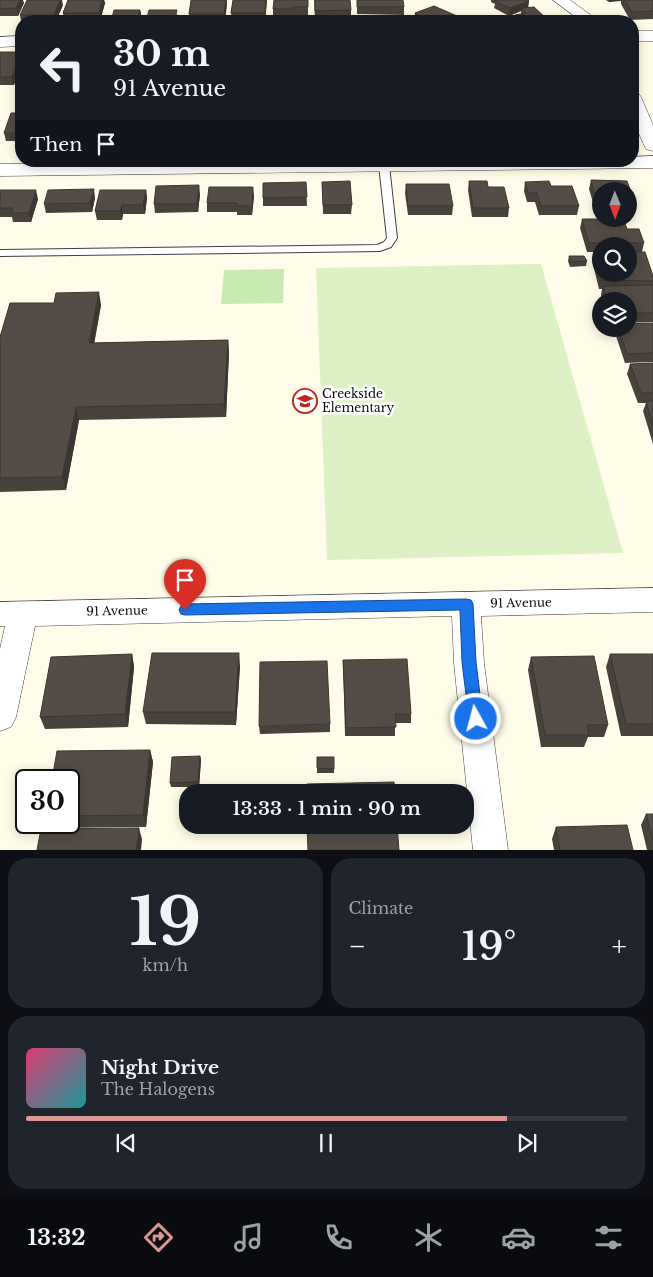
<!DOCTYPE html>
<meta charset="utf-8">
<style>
body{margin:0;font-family:"Libre Baskerville",serif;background:#20242c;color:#f1f3f6;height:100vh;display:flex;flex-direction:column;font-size:19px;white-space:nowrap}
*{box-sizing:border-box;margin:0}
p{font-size:16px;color:#9ea1a6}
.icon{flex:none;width:28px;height:28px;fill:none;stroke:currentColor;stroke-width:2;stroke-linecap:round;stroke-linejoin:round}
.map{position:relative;height:850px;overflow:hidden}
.side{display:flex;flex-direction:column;gap:8px;padding:8px;background:#0d0f14;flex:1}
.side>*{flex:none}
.hud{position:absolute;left:15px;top:15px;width:624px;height:152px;border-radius:20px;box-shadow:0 2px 12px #0003;background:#171b24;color:#f1f3f6;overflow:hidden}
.needle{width:32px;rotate:179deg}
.buttons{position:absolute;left:592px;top:182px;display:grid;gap:10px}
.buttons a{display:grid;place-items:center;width:45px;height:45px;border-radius:50%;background:#171b24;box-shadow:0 2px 12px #0003;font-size:25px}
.speed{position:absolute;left:15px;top:769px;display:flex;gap:10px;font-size:25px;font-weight:700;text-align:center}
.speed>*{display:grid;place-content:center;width:65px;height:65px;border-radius:50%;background:#171b24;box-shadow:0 2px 12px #0003;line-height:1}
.speed .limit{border:2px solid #111;border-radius:8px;background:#fff;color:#111}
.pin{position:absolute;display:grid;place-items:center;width:42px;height:42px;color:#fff;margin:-51px -21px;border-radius:50% 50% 50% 0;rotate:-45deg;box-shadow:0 0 5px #0007}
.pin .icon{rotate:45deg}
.me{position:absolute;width:55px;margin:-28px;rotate:353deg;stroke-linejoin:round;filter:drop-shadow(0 0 4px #0008)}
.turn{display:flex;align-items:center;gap:18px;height:105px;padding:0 15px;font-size:22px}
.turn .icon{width:65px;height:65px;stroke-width:2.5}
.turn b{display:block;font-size:35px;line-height:42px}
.then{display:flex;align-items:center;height:48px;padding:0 15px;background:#0003;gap:10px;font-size:19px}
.big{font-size:38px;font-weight:600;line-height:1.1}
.side .widget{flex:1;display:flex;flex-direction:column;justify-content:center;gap:8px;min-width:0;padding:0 18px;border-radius:20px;background:#20242c}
.side .dial{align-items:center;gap:0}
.dial b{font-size:65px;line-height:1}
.song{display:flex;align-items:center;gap:15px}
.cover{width:60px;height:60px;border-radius:8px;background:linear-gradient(135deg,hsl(340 70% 55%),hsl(180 70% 35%))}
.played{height:5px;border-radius:2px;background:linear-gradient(90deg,#db9794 80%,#363941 80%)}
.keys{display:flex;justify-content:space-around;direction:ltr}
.heat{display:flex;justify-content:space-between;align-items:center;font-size:28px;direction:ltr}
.side .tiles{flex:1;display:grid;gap:8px;grid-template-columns:1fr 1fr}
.widget:last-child{grid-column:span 2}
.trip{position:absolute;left:179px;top:784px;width:295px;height:50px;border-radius:20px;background:#171b24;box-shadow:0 2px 12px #0003;font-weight:600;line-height:50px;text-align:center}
.tabs{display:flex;height:80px;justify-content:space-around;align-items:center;background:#090b0e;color:#9ea1a6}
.tabs .icon{width:35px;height:35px}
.tabs .current{color:#db9794}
.tabs b{font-size:22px;color:#f1f3f6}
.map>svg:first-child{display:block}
.green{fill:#c9ebb2}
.pitch{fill:#ddf1c4}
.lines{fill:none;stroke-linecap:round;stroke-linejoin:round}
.service-casing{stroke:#3e3e3e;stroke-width:2}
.minor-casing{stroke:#3e3e3e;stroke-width:1}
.service{fill:#fff;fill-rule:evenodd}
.minor{fill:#fff;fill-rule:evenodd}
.wall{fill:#48423d;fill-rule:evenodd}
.shaded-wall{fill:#3b3632}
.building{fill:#544d47;stroke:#3b3632}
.route{fill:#1a73e8;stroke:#114b97}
.labels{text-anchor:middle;stroke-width:5;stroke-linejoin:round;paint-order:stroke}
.poi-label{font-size:12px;fill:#0b0b0b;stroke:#fff;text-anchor:start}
.street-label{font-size:12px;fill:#0b0b0b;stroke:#fff}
</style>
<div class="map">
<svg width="653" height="850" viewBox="0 0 653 850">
<rect width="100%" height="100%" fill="#fffde9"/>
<path class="green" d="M 284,269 L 283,303 L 221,304 L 224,270 Z"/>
<path class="pitch" d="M 541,264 L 623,553 L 327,560 L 316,268 Z"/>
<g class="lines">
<defs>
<path id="service" d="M 384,162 L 389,165 L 397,238 L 391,247 L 380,251 L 0,256 L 0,250 L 377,245 L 384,242 L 387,238 L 379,165 Z"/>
<g id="minor">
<path d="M 553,0 L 570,0 L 599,21 L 581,21 Z"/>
<rect x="632" y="31" width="21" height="10"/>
<path d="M 21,36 L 21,46 L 0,47 L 0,37 Z"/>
<path d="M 632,92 L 638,93 L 641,97 L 653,125 L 653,151 L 646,149 L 644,145 L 632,118 Z"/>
<path d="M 653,156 L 653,168 L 0,176 L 0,164 L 251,161 L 632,161 L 632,157 Z"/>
<path d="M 653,588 L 653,612 L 481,616 L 484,663 L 508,850 L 473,850 L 454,663 L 452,616 L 35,626 L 16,717 L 11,727 L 0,731 L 0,649 L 5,626 L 0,626 L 0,602 Z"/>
</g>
</defs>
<use href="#service" class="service-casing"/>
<use href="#minor" class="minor-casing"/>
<use href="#service" class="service"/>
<use href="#minor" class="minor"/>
</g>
<g class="wall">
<path d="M 0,0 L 24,3 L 18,16 L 0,16 Z"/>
<path d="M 68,0 L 104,0 L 105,3 L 100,21 L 64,21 L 63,13 Z"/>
<path d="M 233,0 L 267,0 L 265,21 L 232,21 L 231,13 Z"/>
<path d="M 308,0 L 308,15 L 292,15 L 292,17 L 273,17 L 273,9 Z"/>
<path d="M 314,0 L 351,10 L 351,18 L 315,19 Z"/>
<path d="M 357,0 L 404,7 L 404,15 L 357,14 Z"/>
<path d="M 491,0 L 528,0 L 529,1 L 528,7 L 548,20 L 548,21 L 514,21 L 515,15 L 521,14 L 521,11 L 509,16 L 494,8 L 495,4 L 491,2 Z"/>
<path d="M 606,0 L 653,0 L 653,19 L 630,20 L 621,4 L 621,1 L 609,2 Z"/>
<path d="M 227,3 L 225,21 L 190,21 L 189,14 Z"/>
<path d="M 63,5 L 56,21 L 21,21 L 20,15 Z"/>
<path d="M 140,10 L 141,14 L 139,21 L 112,21 L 112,18 Z"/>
<path d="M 415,13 L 457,16 L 457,21 L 414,21 Z"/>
<path d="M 177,14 L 176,21 L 147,21 L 147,18 Z"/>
<path d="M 0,52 L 21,52 L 14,85 L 0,85 Z"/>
<path d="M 21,113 L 21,141 L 6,141 L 4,133 Z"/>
<path d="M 591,180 L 627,181 L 635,204 L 633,213 L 629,213 L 629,191 L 601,191 L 601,209 L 595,209 L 589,189 Z"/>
<path d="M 469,181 L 509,208 L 508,217 L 472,217 L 468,190 Z"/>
<path d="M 306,182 L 307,206 L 263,206 L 263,198 Z"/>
<path d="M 322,182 L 352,205 L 351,214 L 323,214 Z"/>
<path d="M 525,182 L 551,186 L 579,206 L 577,215 L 539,215 L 535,202 L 527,202 L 524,191 Z"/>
<path d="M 406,184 L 453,206 L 452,215 L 408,215 L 405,193 Z"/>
<path d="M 0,190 L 38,199 L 31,222 L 13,222 L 12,217 L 0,217 Z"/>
<path d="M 146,190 L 147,198 L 145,214 L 123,214 L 122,220 L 97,220 L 95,211 Z"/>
<path d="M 200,194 L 198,212 L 155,213 L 154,204 Z"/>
<path d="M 254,196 L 252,215 L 237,215 L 237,212 L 207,212 L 207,203 Z"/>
<path d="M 95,198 L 92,212 L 46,213 L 44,204 Z"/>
<path d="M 582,219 L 627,229 L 644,243 L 642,252 L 653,276 L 653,322 L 629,322 L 629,301 L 603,301 L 601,295 L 602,289 L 599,289 L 592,260 L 594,252 L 587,252 L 580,228 ZM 601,246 L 629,246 L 629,274 L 601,274 Z"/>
<path d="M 569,256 L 587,261 L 586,266 L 570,267 L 568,261 Z"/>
<path d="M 101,305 L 94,343 L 228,340 L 229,353 L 226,417 L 79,420 L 66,490 L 0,492 L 0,337 Z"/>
<path d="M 653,323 L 653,362 L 625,363 L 615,333 L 616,329 L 629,329 Z"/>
<path d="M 653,363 L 653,444 L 643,411 L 646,403 L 638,403 L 627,374 L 630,364 Z"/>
<path d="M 132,654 L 134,667 L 128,727 L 45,729 L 40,717 Z"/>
<path d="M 610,654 L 653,654 L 653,736 L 621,736 L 606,667 Z"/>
<path d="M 531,657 L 608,725 L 604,737 L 588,737 L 584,747 L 541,747 L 528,670 Z"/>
<path d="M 343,660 L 411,714 L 411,723 L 395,723 L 395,736 L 345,736 Z"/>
<path d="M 240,666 L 236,725 L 146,724 L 143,712 Z"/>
<path d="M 330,724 L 330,732 L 260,734 L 259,726 Z"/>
<path d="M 150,750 L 153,762 L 146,827 L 50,828 L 48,822 L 69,822 L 69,780 Z"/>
<path d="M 200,756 L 201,760 L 199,787 L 171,787 L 170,783 Z"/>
<rect x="317" y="757" width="17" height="16"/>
<path d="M 646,814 L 653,814 L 653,850 L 647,850 L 641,825 Z"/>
<path d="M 556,827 L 633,850 L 554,850 L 552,839 Z"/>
</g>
<g class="shaded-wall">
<path d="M 20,0 L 23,0 L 24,3 L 18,16 L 16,8 Z"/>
<path d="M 60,0 L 62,0 L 63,5 L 56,21 L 55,21 L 54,15 Z"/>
<path d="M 102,0 L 104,0 L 105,3 L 100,21 L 99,13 Z"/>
<path d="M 226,0 L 227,0 L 227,3 L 225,21 L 224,14 Z"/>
<path d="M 266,0 L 267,0 L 265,21 L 265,13 Z"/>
<path d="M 609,0 L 622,0 L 609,2 Z"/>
<path d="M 529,1 L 528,8 L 521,8 L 521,11 L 509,16 L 510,8 Z"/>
<path d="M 140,10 L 141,14 L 139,21 L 138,18 Z"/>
<path d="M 457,16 L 457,21 L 446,21 Z"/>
<path d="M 21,55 L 21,67 L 14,85 L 12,77 Z"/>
<path d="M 199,185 L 200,194 L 198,212 L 197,204 Z"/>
<path d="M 253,187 L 254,196 L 252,215 L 252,206 Z"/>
<path d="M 94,189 L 95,198 L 92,212 L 90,203 Z"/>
<path d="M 36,190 L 38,199 L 31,222 L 29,213 Z"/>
<path d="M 146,190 L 147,198 L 145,214 L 143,205 Z"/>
<path d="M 122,205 L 123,214 L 122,220 L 120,211 Z"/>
<path d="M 99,292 L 101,305 L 92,356 L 89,343 Z"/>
<path d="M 228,340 L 229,353 L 226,417 L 224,404 Z"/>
<path d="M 76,407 L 79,420 L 66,490 L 62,477 Z"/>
<path d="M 239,653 L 240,666 L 236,725 L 235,712 Z"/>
<path d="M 132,654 L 134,667 L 128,727 L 125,714 Z"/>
<path d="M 150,750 L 153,762 L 146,827 L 143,815 Z"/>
<path d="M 200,756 L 201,760 L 199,787 L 198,782 Z"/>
<path d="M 139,828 L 142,839 L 141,850 L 136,850 Z"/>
</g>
<g class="building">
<path d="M 0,0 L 20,0 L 16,8 L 0,9 Z"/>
<path d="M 27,0 L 60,0 L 54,15 L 20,15 Z"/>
<path d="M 68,0 L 102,0 L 99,13 L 63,13 Z"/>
<path d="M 191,0 L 226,0 L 224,14 L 189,14 Z"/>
<path d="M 233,0 L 266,0 L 265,13 L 231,13 Z"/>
<path d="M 274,0 L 308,0 L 308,7 L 292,7 L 292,9 L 273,9 Z"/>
<path d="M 315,0 L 350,0 L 351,10 L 315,11 Z"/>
<path d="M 357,0 L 403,0 L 404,7 L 357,7 Z"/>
<path d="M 497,0 L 528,0 L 529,1 L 510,8 L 495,1 Z"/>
<path d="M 625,0 L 653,0 L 653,11 L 632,12 Z"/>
<path d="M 434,6 L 457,16 L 446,21 L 431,21 L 415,13 Z"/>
<path d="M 534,7 L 548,20 L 540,21 L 522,21 L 515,15 L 526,13 L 521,8 Z"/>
<path d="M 114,10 L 140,10 L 138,18 L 112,18 Z"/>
<path d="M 149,10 L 177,10 L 175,18 L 147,18 Z"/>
<path d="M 0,52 L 21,52 L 21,55 L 12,77 L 0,77 Z"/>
<path d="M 11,113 L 21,113 L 21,133 L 4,133 Z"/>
<path d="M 591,180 L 627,181 L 635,204 L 629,204 L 629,191 L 601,191 L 601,200 L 596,200 Z"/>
<path d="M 350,181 L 352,205 L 323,205 L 322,182 Z"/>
<path d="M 469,181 L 487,181 L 488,187 L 504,187 L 509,208 L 473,208 Z"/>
<path d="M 549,181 L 551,186 L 572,186 L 579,206 L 541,206 L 537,193 L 528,193 L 525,182 Z"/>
<path d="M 306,182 L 307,197 L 263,198 L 263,183 Z"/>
<path d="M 406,184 L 449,184 L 453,206 L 408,206 Z"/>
<path d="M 199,185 L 197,204 L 154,204 L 156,186 Z"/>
<path d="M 209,187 L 253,187 L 252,206 L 237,206 L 237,203 L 207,203 Z"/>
<path d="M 94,189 L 90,203 L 44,204 L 48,190 Z"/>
<path d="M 0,190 L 36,190 L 29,213 L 11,213 L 13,208 L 0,208 Z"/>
<path d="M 100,190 L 146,190 L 143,205 L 122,205 L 120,211 L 95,211 Z"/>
<path d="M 582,219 L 623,219 L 627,229 L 639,229 L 644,243 L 589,243 Z"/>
<path d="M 594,251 L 601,251 L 601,274 L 629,274 L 629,252 L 645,252 L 653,276 L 653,281 L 601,280 Z"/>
<path d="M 569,256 L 584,256 L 587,261 L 571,262 Z"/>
<path d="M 653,285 L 653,313 L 629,313 L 629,301 L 608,301 L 603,286 Z"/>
<path d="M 99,292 L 89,343 L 228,340 L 224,404 L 76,407 L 62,477 L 0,478 L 0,337 L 10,303 L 54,303 L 56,293 Z"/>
<path d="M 629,323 L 653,323 L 653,353 L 627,354 L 619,329 L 629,329 Z"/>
<path d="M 653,363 L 653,393 L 641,393 L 630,364 Z"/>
<path d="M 646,401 L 653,401 L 653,425 Z"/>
<path d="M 152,653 L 239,653 L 235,712 L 143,712 Z"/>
<path d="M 132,654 L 125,714 L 40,717 L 51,657 Z"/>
<path d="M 610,654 L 653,654 L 653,724 L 626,724 Z"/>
<path d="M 594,656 L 608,725 L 587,725 L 589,735 L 545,735 L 531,657 Z"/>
<path d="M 407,659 L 411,714 L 395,714 L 396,727 L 346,728 L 343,660 Z"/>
<path d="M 327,661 L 330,724 L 259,726 L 260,662 Z"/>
<path d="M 150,750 L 143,815 L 69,816 L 69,780 L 52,780 L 57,751 Z"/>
<path d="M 200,756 L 198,782 L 170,783 L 172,757 Z"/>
<path d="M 317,757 L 334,757 L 334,769 L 317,768 Z"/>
<path d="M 394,782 L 395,792 L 307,792 L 307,784 Z"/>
<path d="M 646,814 L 653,814 L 653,840 Z"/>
<path d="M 307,825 L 397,825 L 399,850 L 308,850 Z"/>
<path d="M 627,825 L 633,850 L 560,850 L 556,827 Z"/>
<path d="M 139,828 L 136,850 L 37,850 L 41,829 Z"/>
</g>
<path class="route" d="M 466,599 L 471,600 L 473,604 L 476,662 L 483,719 L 481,723 L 476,725 L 471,723 L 469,719 L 462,662 L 460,610 L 185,615 L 181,614 L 179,610 L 181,606 L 185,604 Z"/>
<defs>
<symbol id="school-ring" viewBox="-11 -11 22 22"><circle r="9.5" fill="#fff" stroke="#c1261d" stroke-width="1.5"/><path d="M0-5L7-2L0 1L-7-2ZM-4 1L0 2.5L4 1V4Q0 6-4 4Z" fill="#c1261d"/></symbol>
</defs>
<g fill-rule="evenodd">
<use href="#school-ring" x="291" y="387" width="28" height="28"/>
</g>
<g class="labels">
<g class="poi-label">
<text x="322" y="398">Creekside<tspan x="322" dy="14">Elementary</tspan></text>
</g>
<g class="street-label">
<text transform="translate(521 603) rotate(-1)" y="4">91 Avenue</text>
<text transform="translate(117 611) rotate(-1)" y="4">91 Avenue</text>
</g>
</g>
</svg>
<div class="buttons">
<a><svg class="needle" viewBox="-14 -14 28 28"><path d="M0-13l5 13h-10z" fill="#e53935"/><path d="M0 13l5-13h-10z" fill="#9ea1a6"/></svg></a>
<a><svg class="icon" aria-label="search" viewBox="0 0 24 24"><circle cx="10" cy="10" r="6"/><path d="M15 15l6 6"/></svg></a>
<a><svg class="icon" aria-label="layers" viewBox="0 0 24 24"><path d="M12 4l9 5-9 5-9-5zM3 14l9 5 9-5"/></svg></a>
</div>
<div class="speed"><div class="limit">30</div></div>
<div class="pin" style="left:185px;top:610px;background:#d93025"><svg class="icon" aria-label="arrive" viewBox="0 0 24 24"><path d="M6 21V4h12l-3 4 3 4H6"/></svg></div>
<svg class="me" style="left:476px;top:719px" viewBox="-20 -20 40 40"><circle r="17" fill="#1a73e8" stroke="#fff" stroke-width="3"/><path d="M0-11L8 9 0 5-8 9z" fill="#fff"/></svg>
<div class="trip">13:33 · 1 min · 90 m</div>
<div class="hud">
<div class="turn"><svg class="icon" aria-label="left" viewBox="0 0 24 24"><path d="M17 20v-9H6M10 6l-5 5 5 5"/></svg><div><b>30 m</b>91 Avenue</div></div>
<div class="then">Then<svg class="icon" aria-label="arrive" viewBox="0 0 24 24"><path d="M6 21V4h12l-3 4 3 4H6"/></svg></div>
</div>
</div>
<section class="side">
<div class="tiles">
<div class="widget dial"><b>19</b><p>km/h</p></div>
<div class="widget"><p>Climate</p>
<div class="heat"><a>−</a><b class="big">19°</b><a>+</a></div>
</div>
<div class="widget">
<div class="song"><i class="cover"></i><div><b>Night Drive</b><p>The Halogens</p></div></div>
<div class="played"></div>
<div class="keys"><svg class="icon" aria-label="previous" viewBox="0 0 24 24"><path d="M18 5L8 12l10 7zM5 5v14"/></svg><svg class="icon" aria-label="pause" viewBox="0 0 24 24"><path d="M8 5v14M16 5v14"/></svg><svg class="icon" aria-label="next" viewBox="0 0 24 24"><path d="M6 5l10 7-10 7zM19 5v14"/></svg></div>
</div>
</div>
</section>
<nav class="tabs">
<b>13:32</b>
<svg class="icon current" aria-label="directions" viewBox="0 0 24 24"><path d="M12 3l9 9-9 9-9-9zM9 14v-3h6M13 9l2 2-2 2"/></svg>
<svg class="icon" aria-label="music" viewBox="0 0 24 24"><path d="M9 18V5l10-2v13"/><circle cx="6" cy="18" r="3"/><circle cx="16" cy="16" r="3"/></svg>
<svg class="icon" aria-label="phone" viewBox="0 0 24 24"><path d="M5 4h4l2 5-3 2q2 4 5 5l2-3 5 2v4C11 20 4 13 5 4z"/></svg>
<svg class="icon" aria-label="climate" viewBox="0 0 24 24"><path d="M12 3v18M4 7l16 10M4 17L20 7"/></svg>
<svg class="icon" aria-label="car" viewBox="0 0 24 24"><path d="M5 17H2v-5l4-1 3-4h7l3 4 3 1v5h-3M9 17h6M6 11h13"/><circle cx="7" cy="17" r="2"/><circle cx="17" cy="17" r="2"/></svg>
<svg class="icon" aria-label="filters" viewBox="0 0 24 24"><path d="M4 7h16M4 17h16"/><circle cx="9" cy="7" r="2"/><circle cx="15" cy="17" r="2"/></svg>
</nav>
